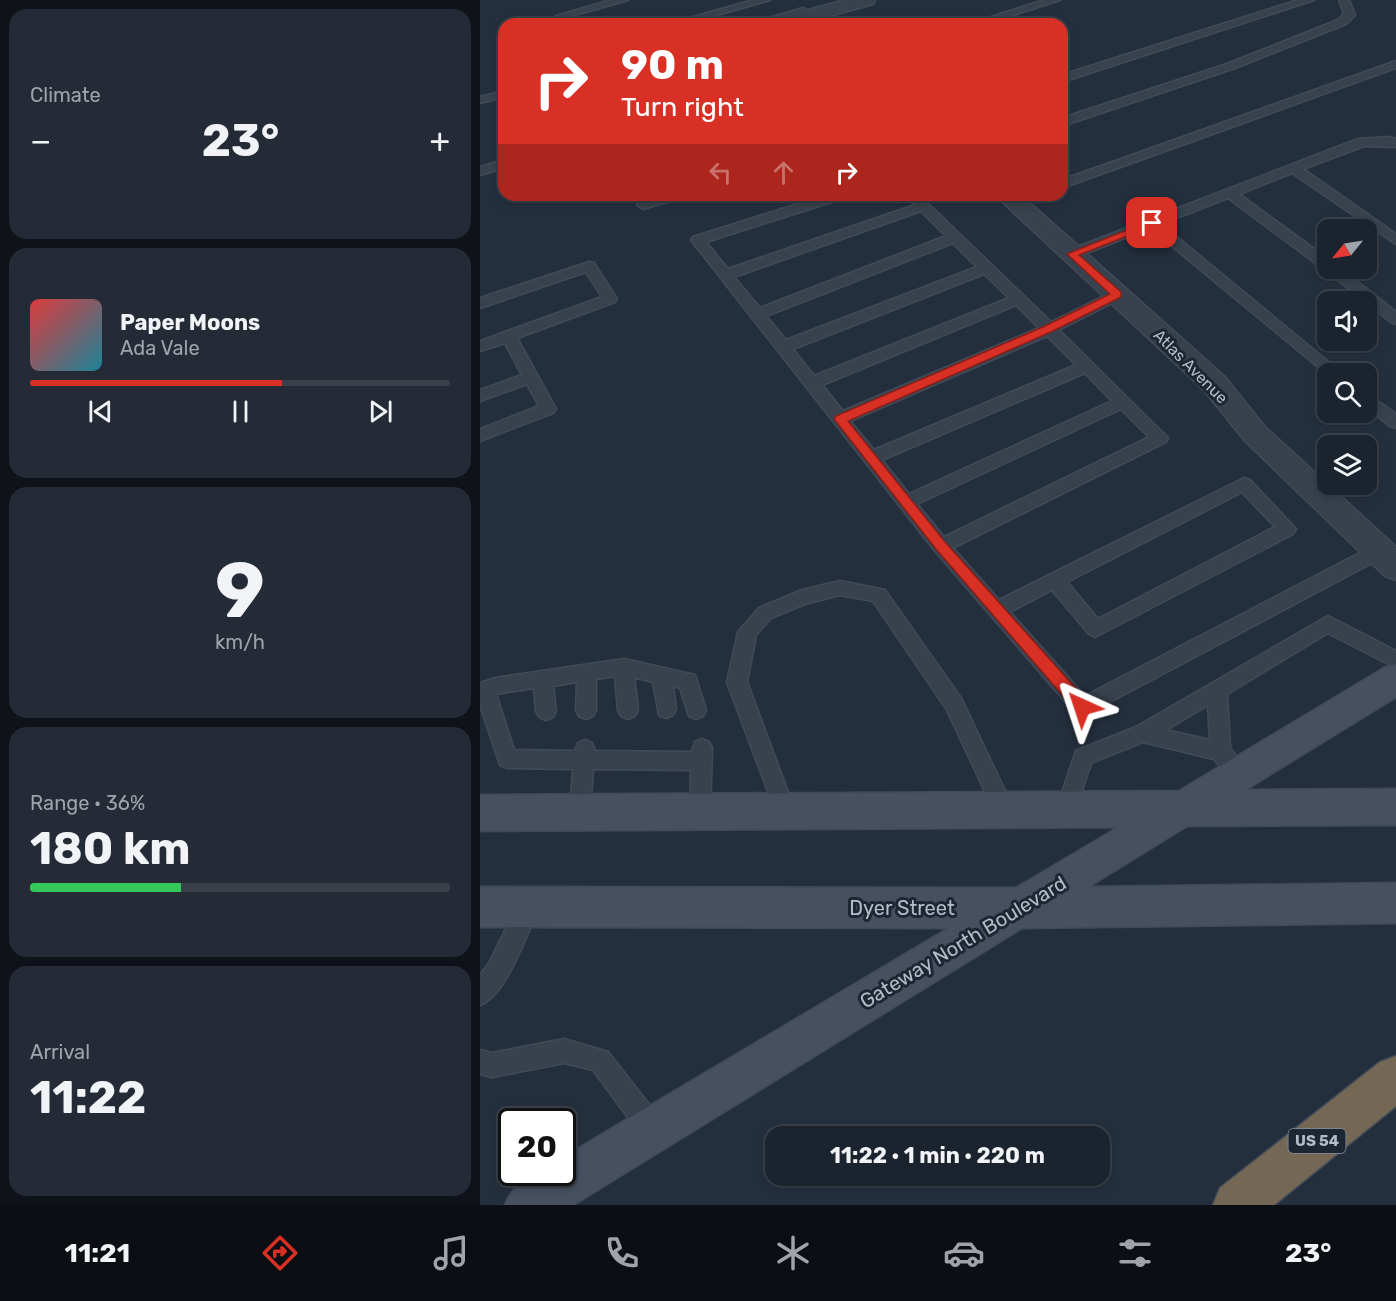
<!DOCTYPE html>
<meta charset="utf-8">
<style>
body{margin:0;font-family:Rubik,sans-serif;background:#242b36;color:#f1f3f6;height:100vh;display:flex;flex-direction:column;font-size:22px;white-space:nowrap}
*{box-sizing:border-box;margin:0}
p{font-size:20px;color:#a0a4aa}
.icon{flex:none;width:33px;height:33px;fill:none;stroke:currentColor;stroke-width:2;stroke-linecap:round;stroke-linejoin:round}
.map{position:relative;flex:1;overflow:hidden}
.panel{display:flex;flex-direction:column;gap:9px;padding:9px;background:#0f1319;width:480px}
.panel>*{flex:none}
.hud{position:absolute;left:18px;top:18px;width:570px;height:183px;border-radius:18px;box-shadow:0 3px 9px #0003,0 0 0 2px #39404a;background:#d93025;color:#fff;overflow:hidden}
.needle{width:39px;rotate:240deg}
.buttons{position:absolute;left:837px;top:219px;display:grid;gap:12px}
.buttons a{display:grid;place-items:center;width:60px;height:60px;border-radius:12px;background:#1b232e;box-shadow:0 3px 9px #0003,0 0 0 2px #39404a;font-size:30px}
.speed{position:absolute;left:18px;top:1108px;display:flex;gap:12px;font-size:30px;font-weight:700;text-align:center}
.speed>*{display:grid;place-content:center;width:78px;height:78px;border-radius:50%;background:#1b232e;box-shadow:0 3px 9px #0003,0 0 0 2px #39404a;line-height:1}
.speed .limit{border:3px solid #111;border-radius:9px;background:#fff;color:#111}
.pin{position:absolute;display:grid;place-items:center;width:51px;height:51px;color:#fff;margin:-26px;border-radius:12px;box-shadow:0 3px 9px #0006}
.me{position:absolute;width:66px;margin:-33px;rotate:318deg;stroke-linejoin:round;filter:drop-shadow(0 0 4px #0008)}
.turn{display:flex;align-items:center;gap:21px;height:126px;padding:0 24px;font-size:27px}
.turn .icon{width:78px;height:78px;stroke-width:2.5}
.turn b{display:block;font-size:42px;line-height:51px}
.lanes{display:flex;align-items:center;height:57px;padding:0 24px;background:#0003;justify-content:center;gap:30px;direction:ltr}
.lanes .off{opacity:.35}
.big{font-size:45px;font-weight:700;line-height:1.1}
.panel .card{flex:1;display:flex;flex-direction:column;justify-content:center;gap:9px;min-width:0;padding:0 21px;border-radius:18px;background:#242b36}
.panel .dial{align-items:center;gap:0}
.dial b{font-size:78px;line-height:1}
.song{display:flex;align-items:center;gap:18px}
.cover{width:72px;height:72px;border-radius:9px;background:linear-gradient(135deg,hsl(0 70% 55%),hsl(190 70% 35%))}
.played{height:6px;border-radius:3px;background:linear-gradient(90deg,#d93025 60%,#39404a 60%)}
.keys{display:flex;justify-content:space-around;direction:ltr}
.heat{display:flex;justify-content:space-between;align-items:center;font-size:33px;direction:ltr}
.charge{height:9px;border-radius:4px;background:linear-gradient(90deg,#34c759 36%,#39404a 0)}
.trip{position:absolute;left:285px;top:1126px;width:345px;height:60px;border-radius:18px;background:#1b232e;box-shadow:0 3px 9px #0003,0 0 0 2px #39404a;font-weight:700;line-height:60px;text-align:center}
.tabs{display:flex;height:96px;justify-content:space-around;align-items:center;background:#0b0e12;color:#a0a4aa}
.tabs .icon{width:42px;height:42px}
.tabs .on{color:#d93025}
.tabs b{font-size:27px;color:#f1f3f6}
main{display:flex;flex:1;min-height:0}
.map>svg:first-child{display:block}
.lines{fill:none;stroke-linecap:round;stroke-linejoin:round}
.lane-casing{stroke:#414a57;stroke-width:3}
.street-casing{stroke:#414a57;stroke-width:3}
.secondary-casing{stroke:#414a57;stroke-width:3}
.highway-casing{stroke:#434c59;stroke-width:3}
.lane{fill:#38414e;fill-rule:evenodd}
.street{fill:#38414e;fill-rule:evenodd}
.secondary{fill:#465061;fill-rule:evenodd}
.highway{fill:#746855;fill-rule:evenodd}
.route{fill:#d93025;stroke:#8d1f18;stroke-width:1.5}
.labels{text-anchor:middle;stroke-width:6;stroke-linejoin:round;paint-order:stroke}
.shield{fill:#1d2633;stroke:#878f9c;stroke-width:1.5}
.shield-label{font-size:15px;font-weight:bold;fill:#b4bcc9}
.street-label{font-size:16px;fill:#b4bcc9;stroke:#1d2633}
.near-street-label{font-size:20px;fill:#b4bcc9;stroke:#1d2633}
</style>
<main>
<section class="panel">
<div class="card"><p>Climate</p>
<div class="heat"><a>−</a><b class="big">23°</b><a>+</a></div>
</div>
<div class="card">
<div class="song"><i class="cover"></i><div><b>Paper Moons</b><p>Ada Vale</p></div></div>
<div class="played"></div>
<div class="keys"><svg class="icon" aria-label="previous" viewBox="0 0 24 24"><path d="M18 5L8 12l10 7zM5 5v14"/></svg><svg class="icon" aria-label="pause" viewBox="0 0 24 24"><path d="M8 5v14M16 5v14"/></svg><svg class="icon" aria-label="next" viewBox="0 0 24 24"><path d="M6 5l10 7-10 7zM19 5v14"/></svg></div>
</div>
<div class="card dial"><b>9</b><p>km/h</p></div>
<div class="card"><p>Range · 36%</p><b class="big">180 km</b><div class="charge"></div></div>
<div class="card"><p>Arrival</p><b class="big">11:22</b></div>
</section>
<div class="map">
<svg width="916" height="1205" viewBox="0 0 916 1205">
<rect width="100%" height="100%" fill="#242f3e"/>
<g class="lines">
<defs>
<g id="lane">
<path d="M 131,0 L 148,0 L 88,17 L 93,24 L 82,24 L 76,16 Z"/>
<path d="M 273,0 L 290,0 L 206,24 L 189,24 Z"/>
<path d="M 564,0 L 580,0 L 506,24 L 490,24 Z"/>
<path d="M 818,0 L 834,0 L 582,82 L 582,75 Z"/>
<path d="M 859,0 L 869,0 L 875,15 L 866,24 L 755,68 L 582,126 L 582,118 L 747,64 L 858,20 L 864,14 Z"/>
<path d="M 323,8 L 328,11 L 327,13 L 286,24 L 269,24 Z"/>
<path d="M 916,61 L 916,68 L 582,188 L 582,180 Z"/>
<path d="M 24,91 L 24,97 L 0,103 L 0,97 Z"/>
<path d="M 909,137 L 916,139 L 916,147 L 884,146 L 823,169 L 916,234 L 916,244 L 812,173 L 759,194 L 848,259 L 848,268 L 860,268 L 916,312 L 916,324 L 911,322 L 845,270 L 748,198 L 681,224 L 863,374 L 848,375 L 670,228 L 597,257 L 592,258 L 585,254 L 587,251 L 878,139 Z"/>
<path d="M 24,160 L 24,168 L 0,175 L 0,167 Z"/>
<path d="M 182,195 L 201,195 L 200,198 L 163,209 L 157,205 L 158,202 Z"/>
<path d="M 346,195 L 365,195 L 364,198 L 226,242 L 248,269 L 435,205 L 426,195 L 439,195 L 571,322 L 632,292 L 637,290 L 644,295 L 642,298 L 579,330 L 688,438 L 686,442 L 473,548 L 519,600 L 764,478 L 770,480 L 816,529 L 813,534 L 615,637 L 609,634 L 572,590 L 530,612 L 605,696 L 893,546 L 899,544 L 905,546 L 908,551 L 905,556 L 609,713 L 602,716 L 595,713 L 455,551 L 211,240 L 213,237 ZM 441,211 L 466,236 L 280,308 L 254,277 ZM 473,243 L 497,267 L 306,340 L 286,316 ZM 504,274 L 529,298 L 334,376 L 313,349 ZM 536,305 L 559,328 L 363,411 L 342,385 ZM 567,336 L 596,365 L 394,450 L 370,421 ZM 605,373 L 632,401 L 429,494 L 402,460 ZM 641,409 L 669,437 L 464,537 L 437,504 ZM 762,492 L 795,527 L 618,619 L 587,582 Z"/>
<path d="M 538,195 L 556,195 L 539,204 L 529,204 L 528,201 Z"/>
<path d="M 109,262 L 114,263 L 137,299 L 135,302 L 37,338 L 76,409 L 73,413 L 0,441 L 0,429 L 59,406 L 47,384 L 0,401 L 0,390 L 42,375 L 25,343 L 0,351 L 0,341 L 122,297 L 106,272 L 0,308 L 0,298 Z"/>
<path d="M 886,393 L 916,414 L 916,428 L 910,426 L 886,407 Z"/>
<path d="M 360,581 L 405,590 L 481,698 L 534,810 L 531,817 L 524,820 L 517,817 L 467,710 L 393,601 L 360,595 L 325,604 L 291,618 L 276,635 L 267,682 L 315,811 L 312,818 L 305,821 L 298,818 L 247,682 L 258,632 L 279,608 L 322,590 Z"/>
<path d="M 848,616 L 916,651 L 916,668 L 848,633 L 747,694 L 750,748 L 768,773 L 765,780 L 758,782 L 751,780 L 734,759 L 663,742 L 611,763 L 593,817 L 586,820 L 579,817 L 576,810 L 596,751 L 656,727 ZM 728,705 L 730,740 L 686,730 Z"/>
<path d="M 144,659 L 215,675 L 226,710 L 223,716 L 216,719 L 209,716 L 200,688 L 193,686 L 196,709 L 193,715 L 186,718 L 179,715 L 173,682 L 154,677 L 158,710 L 155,716 L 148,719 L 141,716 L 138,710 L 135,676 L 116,679 L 116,710 L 113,716 L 106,719 L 99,716 L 96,710 L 97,682 L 73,686 L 76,711 L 73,717 L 66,720 L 59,717 L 56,711 L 54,688 L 16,694 L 34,750 L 95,751 L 98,743 L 105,740 L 112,743 L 115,751 L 212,752 L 215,742 L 222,739 L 229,742 L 232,748 L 230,812 L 227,819 L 220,822 L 213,819 L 210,812 L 211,770 L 113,769 L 110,812 L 107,819 L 100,822 L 93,819 L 90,812 L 93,769 L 27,768 L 20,765 L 0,705 L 0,683 L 15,678 Z"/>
<path d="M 48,896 L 56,899 L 59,907 L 56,915 C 44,940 26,995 0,1005 L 0,975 L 10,962 L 40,899 Z"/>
<path d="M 84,1039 L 128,1052 L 182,1121 L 185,1130 L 182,1139 L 173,1142 L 164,1139 L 113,1070 L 84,1063 L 12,1077 L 0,1074 L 0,1050 L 12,1053 Z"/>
</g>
<g id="street">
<path d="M 365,0 L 395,0 L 393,4 L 328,22 L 321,20 L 318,16 L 321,12 Z"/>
<path d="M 515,195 L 541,195 L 744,376 L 785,427 L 916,547 L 916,580 L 905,576 L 765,441 L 724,390 Z"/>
</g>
<path id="secondary" d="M 916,664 L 916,697 L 765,790 L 916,789 L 916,825 L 707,826 L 608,887 L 916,883 L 916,923 L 542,928 L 93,1205 L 25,1205 C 37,1177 54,1173 82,1173 L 82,1158 L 469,928 L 0,927 L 0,887 L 536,888 L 639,827 L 0,831 L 0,795 L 699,791 L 904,668 Z"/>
<path id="highway" d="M 916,1056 L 916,1106 L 794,1205 L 733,1205 L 740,1188 L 900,1062 Z"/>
</defs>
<use href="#lane" class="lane-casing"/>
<use href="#street" class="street-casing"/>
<use href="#secondary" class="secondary-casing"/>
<use href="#highway" class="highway-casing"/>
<use href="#lane" class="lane"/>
<use href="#street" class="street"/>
<use href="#secondary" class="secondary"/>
<use href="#highway" class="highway"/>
</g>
<path class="route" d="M 672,220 L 675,221 L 675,225 L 599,255 L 641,292 L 641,297 L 573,331 L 368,421 L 465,542 L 608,702 L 610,707 L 608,712 L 602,713 L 597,712 L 456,549 L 354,419 L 356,416 L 565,326 L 630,294 L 587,254 Z"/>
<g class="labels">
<rect class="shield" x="808.5" y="1129" width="57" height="24" rx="4.5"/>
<g class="shield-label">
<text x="837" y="1146">US 54</text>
</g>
<g class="street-label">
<text transform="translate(711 366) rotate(45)" y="6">Atlas Avenue</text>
</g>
<g class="near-street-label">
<text x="422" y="915">Dyer Street</text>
<text transform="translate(483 942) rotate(-31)" y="7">Gateway North Boulevard</text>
</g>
</g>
</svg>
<div class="buttons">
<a><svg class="needle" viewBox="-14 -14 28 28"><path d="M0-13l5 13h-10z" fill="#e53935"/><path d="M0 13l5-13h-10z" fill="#a0a4aa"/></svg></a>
<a><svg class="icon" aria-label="sound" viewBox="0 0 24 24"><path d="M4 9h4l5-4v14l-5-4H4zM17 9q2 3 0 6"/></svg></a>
<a><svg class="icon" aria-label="search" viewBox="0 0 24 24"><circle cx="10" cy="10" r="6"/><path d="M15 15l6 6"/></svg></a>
<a><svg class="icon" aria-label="layers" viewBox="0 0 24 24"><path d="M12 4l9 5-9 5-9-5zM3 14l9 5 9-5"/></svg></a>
</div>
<div class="speed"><div class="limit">20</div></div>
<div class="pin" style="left:672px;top:223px;background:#d93025"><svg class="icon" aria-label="arrive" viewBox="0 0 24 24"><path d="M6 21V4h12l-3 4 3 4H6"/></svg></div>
<svg class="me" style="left:602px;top:707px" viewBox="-20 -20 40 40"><path d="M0-17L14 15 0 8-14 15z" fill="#d93025" stroke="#fff" stroke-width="4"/></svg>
<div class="trip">11:22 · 1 min · 220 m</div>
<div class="hud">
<div class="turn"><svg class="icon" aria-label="right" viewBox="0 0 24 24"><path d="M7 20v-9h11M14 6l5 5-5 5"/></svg><div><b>90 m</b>Turn right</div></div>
<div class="lanes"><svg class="icon off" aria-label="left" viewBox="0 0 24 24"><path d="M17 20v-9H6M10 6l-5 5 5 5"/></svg><svg class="icon off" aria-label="ahead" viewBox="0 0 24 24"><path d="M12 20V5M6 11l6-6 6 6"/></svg><svg class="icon" aria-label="right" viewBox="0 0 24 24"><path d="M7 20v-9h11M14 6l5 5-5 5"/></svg></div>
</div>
</div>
</main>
<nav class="tabs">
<b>11:21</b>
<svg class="icon on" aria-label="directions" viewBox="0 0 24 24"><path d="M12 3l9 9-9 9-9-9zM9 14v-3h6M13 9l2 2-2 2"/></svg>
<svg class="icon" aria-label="music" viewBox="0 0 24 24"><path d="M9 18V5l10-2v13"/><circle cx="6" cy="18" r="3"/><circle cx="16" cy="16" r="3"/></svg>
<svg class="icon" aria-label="phone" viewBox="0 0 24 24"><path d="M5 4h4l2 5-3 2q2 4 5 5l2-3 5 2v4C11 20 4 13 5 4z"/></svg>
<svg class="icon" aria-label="climate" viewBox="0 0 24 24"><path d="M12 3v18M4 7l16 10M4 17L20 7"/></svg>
<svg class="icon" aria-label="car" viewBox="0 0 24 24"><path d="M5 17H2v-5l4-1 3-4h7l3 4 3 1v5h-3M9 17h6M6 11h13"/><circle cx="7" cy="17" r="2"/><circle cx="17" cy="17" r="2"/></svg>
<svg class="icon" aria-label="filters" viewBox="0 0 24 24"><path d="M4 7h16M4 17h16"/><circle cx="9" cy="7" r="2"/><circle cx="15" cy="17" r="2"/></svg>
<b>23°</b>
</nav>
